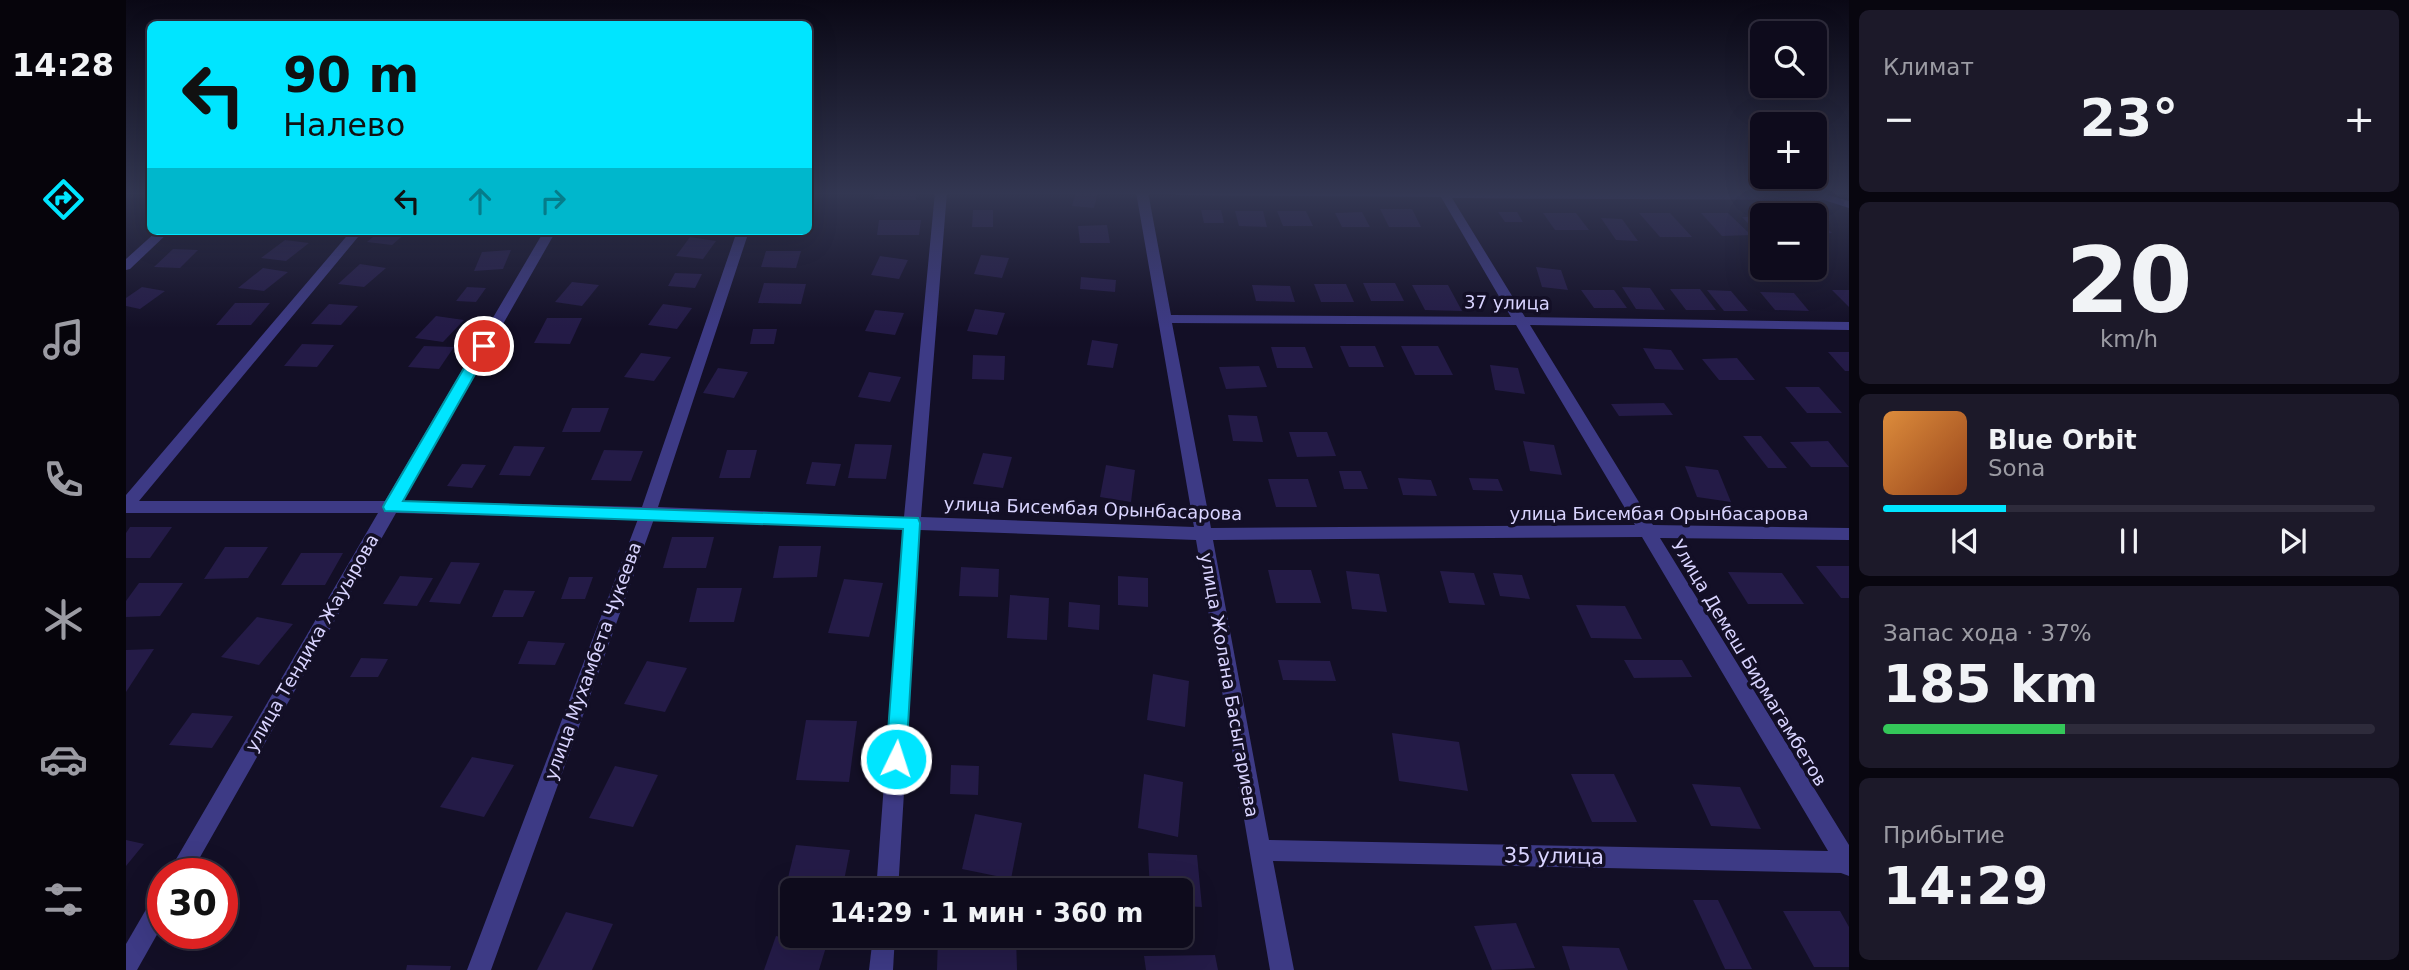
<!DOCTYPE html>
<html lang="ru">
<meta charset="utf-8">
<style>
body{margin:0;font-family:"DejaVu Sans",sans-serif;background:#1c1929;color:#f1f3f6;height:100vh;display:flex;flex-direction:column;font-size:26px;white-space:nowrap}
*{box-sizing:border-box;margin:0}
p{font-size:23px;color:#9b9ba3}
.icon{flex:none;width:38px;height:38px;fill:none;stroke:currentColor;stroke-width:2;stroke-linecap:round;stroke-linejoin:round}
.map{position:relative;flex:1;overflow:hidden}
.drawer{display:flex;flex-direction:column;gap:10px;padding:10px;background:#08060f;width:560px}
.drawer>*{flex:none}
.banner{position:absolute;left:21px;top:21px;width:665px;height:214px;border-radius:10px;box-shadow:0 7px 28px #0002,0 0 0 2px #2e2b3b;background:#00e5ff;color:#111;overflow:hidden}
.fabs{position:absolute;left:1624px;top:21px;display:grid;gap:14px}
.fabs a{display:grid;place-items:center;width:77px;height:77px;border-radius:10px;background:#0e0b1c;box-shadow:0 7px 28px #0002,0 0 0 2px #2e2b3b;font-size:35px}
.speed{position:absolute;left:21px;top:858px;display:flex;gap:14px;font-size:35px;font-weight:700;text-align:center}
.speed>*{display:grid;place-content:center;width:91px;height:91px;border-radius:50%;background:#0e0b1c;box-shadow:0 7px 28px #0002,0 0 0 2px #2e2b3b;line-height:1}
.speed .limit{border:10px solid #d22;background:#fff;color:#111}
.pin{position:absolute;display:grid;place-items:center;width:60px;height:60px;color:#fff;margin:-30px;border:4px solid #fff;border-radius:50%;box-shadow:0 2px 7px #0007}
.me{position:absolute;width:77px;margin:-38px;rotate:4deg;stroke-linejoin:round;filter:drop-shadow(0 0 5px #0008)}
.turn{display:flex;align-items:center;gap:24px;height:147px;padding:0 21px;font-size:32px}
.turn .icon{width:91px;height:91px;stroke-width:2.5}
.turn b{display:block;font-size:49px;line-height:60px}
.lanes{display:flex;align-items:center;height:66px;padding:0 21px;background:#0003;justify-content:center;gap:35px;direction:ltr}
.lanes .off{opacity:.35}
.big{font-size:52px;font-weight:700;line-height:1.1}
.drawer .tile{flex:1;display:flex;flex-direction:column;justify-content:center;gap:10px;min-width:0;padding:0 24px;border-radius:10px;background:#1c1929}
.drawer .dial{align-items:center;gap:0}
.dial b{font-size:91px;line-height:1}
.song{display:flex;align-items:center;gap:21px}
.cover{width:84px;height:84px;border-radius:10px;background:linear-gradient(135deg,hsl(30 70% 55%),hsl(20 70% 35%))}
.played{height:7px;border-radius:4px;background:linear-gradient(90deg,#00e5ff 25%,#2e2b3b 25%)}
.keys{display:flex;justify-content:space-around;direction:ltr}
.heat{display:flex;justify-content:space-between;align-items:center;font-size:38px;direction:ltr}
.charge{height:10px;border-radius:5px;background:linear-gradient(90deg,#34c759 37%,#2e2b3b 0)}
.trip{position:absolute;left:654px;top:878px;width:413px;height:70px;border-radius:10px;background:#0e0b1c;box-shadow:0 7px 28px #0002,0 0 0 2px #2e2b3b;font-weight:700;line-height:70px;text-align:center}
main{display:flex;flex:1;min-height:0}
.menu{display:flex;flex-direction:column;width:126px;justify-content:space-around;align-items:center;background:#06040b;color:#9b9ba3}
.menu .icon{width:49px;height:49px}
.menu .active{color:#00e5ff}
.menu b{font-size:32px;color:#f1f3f6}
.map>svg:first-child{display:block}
.building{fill:#241b47}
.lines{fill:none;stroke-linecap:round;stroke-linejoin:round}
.minor{fill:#3d3a85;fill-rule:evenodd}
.route{fill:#00e5ff;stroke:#0095a6;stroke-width:2}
.labels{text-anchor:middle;stroke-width:7;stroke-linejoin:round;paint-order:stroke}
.street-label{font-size:18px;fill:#d9d4ff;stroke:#130f26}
.near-street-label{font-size:21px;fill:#d9d4ff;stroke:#130f26}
</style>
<main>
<nav class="menu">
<b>14:28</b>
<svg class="icon active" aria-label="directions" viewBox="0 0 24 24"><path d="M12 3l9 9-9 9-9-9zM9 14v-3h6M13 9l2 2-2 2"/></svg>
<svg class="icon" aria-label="music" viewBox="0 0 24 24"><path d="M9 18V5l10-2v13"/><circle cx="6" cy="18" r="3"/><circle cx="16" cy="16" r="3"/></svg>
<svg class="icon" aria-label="phone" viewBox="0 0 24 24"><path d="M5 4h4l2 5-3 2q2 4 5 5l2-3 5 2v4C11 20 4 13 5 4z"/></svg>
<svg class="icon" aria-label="climate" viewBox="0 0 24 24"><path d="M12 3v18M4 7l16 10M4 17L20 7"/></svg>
<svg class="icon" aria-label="car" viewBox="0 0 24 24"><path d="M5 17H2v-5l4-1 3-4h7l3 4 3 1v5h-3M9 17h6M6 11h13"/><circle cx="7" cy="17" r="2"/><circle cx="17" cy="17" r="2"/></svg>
<svg class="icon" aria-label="filters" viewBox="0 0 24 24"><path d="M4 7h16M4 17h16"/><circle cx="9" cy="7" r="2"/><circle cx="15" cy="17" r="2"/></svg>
</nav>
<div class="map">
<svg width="1723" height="970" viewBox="0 0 1723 970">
<rect width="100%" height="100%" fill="#130f26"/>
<g class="building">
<path d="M 749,192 L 791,192 L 790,200 L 748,199 Z"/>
<path d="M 950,192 L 972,192 L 968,208 L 946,206 Z"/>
<path d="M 1254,209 L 1286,209 L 1295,227 L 1263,227 Z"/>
<path d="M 847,210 L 867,210 L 867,227 L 846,227 Z"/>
<path d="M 1075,210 L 1095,210 L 1098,223 L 1078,223 Z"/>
<path d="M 1109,211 L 1137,211 L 1141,227 L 1113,226 Z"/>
<path d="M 1151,211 L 1180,211 L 1187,226 L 1157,226 Z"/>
<path d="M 1236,212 L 1244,227 L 1216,227 L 1209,213 Z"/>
<path d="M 1372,212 L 1391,212 L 1397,222 L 1379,222 Z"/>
<path d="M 1417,213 L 1450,213 L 1463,230 L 1429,230 Z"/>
<path d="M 1513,213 L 1544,213 L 1566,237 L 1534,237 Z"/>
<path d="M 1575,213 L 1602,213 L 1625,235 L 1596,236 Z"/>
<path d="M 1616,217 L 1636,217 L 1636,233 L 1631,233 Z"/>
<path d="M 1689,217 L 1706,233 L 1689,234 Z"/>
<path d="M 1475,218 L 1496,219 L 1512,241 L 1490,240 Z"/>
<path d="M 753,220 L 795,220 L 793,235 L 751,235 Z"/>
<path d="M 981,225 L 984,243 L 954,243 L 952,226 Z"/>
<path d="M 254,231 L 282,231 L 266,245 L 241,242 Z"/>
<path d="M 564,237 L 590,241 L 577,259 L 550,256 Z"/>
<path d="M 159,240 L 183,243 L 160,261 L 135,258 Z"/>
<path d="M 47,249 L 72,250 L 54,268 L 28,267 Z"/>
<path d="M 385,250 L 377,269 L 348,271 L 356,252 Z"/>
<path d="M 640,251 L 675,251 L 670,268 L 635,267 Z"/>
<path d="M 855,255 L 883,258 L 876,278 L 848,274 Z"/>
<path d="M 754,256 L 782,260 L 773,279 L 745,275 Z"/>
<path d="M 234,264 L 260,268 L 238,287 L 212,284 Z"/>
<path d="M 1410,267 L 1435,270 L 1442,290 L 1416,287 Z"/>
<path d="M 137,268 L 162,272 L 138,291 L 112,288 Z"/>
<path d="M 549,273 L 576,274 L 569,288 L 542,286 Z"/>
<path d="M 955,277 L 990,280 L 989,292 L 954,289 Z"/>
<path d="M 446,282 L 473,285 L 456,306 L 429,302 Z"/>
<path d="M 638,283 L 680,284 L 675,304 L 632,303 Z"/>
<path d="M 1237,283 L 1269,283 L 1278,301 L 1245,301 Z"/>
<path d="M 1188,284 L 1220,284 L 1228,302 L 1195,302 Z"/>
<path d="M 1126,285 L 1164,286 L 1169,302 L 1130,301 Z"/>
<path d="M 1286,285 L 1322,285 L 1336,311 L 1299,310 Z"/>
<path d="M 16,287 L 39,291 L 14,309 L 0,306 L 0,298 Z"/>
<path d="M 341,287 L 360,288 L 350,302 L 330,301 Z"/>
<path d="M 1496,287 L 1524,288 L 1539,310 L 1510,309 Z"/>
<path d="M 1544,289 L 1574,289 L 1590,310 L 1560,310 Z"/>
<path d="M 1455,290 L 1488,290 L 1501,308 L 1468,308 Z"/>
<path d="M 1581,290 L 1605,291 L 1622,311 L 1598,311 Z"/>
<path d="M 1706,290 L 1723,290 L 1723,307 Z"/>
<path d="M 1634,292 L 1668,293 L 1683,311 L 1649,310 Z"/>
<path d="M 109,303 L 144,303 L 125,325 L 90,325 Z"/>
<path d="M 203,304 L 232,306 L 215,325 L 185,324 Z"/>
<path d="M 537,304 L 566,308 L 551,329 L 522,325 Z"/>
<path d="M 849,309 L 879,313 L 871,335 L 841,331 Z"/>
<path d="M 749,310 L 778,313 L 769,335 L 739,331 Z"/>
<path d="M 310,316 L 338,320 L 317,342 L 289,338 Z"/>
<path d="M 421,318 L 456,318 L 444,344 L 408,343 Z"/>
<path d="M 627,329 L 651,329 L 648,344 L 624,344 Z"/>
<path d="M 966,340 L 992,344 L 987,368 L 961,365 Z"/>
<path d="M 176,344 L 208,345 L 191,367 L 158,366 Z"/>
<path d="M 298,346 L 328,347 L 313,369 L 282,367 Z"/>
<path d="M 1214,346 L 1249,346 L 1258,367 L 1223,367 Z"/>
<path d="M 1275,346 L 1312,346 L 1327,375 L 1289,375 Z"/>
<path d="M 1145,347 L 1179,347 L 1187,368 L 1151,368 Z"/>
<path d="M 1517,348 L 1545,350 L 1558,370 L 1529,369 Z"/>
<path d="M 1702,352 L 1723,352 L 1723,371 L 1719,371 Z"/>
<path d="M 515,353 L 545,357 L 528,381 L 498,377 Z"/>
<path d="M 847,355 L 879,356 L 878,380 L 846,379 Z"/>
<path d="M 1611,358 L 1629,380 L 1593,380 L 1576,359 Z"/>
<path d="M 1364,365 L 1392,368 L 1399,394 L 1369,390 Z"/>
<path d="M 1133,366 L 1141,387 L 1100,389 L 1093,367 Z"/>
<path d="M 592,368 L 622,372 L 608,398 L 577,393 Z"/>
<path d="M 743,372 L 775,377 L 764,402 L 732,397 Z"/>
<path d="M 1659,387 L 1693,387 L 1716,413 L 1681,413 Z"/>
<path d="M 1538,403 L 1547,415 L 1493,416 L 1485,404 Z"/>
<path d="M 446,408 L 483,408 L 474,432 L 436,432 Z"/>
<path d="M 1102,415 L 1131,416 L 1137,442 L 1107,441 Z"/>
<path d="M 1163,432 L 1201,432 L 1210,456 L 1171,457 Z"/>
<path d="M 1617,436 L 1635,436 L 1661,468 L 1642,468 Z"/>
<path d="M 1397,441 L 1428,445 L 1436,475 L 1404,471 Z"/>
<path d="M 1702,441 L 1723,467 L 1685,467 L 1664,442 Z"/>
<path d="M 729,444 L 766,445 L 760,479 L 722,478 Z"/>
<path d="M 388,446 L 419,447 L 404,476 L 373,475 Z"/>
<path d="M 478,450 L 517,451 L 505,481 L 465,480 Z"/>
<path d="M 601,450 L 631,450 L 624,478 L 593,478 Z"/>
<path d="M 857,453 L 886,457 L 877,488 L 847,484 Z"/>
<path d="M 686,462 L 715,464 L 709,486 L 680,484 Z"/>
<path d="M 336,464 L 360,465 L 346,488 L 321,486 Z"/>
<path d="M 980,465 L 1009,470 L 1005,502 L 974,497 Z"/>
<path d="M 1559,466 L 1592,470 L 1605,502 L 1571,497 Z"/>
<path d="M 1213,471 L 1235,471 L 1242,489 L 1218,489 Z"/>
<path d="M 1272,478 L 1305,480 L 1311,496 L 1277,495 Z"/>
<path d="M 1343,478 L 1372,479 L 1377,491 L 1347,490 Z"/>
<path d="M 1142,479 L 1182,479 L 1191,507 L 1150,507 Z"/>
<path d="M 4,527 L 46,527 L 24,558 L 0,558 L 0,533 Z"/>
<path d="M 546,537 L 588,537 L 580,568 L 537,568 Z"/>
<path d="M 653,546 L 695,546 L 691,577 L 647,578 Z"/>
<path d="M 99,547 L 142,547 L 122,578 L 78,579 Z"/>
<path d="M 175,553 L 217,553 L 199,585 L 155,585 Z"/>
<path d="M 325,562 L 354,563 L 334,604 L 303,602 Z"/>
<path d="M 1690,566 L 1723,566 L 1723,598 L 1715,598 Z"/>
<path d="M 835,567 L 873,569 L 872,597 L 833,596 Z"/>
<path d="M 1142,570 L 1185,570 L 1195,603 L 1150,603 Z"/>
<path d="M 1220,571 L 1253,574 L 1261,612 L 1226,609 Z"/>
<path d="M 1314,571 L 1348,573 L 1359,605 L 1323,603 Z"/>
<path d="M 1602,572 L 1656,573 L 1678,604 L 1622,604 Z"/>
<path d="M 1367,573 L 1396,575 L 1404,599 L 1374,596 Z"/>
<path d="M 274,576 L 307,578 L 291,606 L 257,604 Z"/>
<path d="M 992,576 L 1022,578 L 1022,607 L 992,605 Z"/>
<path d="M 443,577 L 467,577 L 459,599 L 435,599 Z"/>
<path d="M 718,579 L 757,583 L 743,637 L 702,633 Z"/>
<path d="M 13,583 L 57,583 L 34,616 L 0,617 L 0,601 Z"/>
<path d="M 571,588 L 616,588 L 608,622 L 563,622 Z"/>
<path d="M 378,590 L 409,591 L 397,617 L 366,617 Z"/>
<path d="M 884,595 L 923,598 L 921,640 L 881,638 Z"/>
<path d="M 943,602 L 974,605 L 973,630 L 942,627 Z"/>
<path d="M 1450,605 L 1499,606 L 1516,639 L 1465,638 Z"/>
<path d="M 131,617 L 167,624 L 133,665 L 95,657 Z"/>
<path d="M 402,641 L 439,643 L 429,665 L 392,664 Z"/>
<path d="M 28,649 L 0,692 L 0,650 Z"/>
<path d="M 235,658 L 262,659 L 252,677 L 224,677 Z"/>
<path d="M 1152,660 L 1204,661 L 1210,681 L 1157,680 Z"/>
<path d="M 1498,660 L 1556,660 L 1566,677 L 1508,678 Z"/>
<path d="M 521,661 L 561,668 L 539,712 L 498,704 Z"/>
<path d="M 1027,674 L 1063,681 L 1059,727 L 1021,720 Z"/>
<path d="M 66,713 L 107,716 L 86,748 L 43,745 Z"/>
<path d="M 680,720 L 731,721 L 723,782 L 670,780 Z"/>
<path d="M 1266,733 L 1333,742 L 1342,791 L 1273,781 Z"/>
<path d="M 346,757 L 388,765 L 358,817 L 314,807 Z"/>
<path d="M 825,765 L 853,766 L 852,795 L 824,794 Z"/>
<path d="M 489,766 L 532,775 L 507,827 L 463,818 Z"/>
<path d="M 1018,774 L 1057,782 L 1052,837 L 1012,828 Z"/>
<path d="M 1445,774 L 1488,774 L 1511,822 L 1466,822 Z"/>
<path d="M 1566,784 L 1614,787 L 1635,829 L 1585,826 Z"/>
<path d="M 849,814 L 896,823 L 885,879 L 836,869 Z"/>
<path d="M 0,840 L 18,844 L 0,866 Z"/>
<path d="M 670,845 L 724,850 L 716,891 L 659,890 Z"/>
<path d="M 1022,853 L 1071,855 L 1076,907 L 1055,906 L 1055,891 L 1024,891 Z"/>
<path d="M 1567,900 L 1592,900 L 1626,969 L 1599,969 Z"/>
<path d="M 1657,911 L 1714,911 L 1723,927 L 1723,967 L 1688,967 Z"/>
<path d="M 440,912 L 487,924 L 466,970 L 411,970 Z"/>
<path d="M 1390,923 L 1409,968 L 1366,970 L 1348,926 Z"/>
<path d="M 650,936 L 700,947 L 693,970 L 638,970 Z"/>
<path d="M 812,936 L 890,936 L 891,970 L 811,970 Z"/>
<path d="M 1436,946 L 1493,948 L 1502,970 L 1444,970 Z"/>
<path d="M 1089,955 L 1092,970 L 1020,970 L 1018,956 Z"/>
<path d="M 281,965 L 325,966 L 324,970 L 280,970 Z"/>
</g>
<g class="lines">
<g class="minor">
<path d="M 809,192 L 821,192 L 795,517 L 1068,527 L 1010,192 L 1022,192 L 1045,315 L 1385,317 L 1315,197 L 1051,195 L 1045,192 L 1699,194 L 1723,201 L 1723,208 L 1698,200 L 1326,198 L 1399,317 L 1723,322 L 1723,330 L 1404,325 L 1527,525 L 1723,528 L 1723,540 L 1534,538 L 1723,845 L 1723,876 L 1715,873 L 1147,861 L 1168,970 L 1144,970 L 1070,540 L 794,530 L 772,891 L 750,891 L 777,529 L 528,519 L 365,970 L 341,970 L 512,519 L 270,513 L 65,873 L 42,873 L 252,513 L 0,513 L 0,495 L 225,231 L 237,231 L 13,501 L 259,501 L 418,231 L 430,231 L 276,501 L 516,507 L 611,231 L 623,231 L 532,507 L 778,517 ZM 1046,323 L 1390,325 L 1509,525 L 1085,528 ZM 1516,537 L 1702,851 L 1143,840 L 1087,540 Z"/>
<path d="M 31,231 L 44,231 L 4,269 L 0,270 L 0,259 Z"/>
<path d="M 37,891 L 37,924 L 11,970 L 0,970 L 0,944 L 29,894 Z"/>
<path d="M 747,936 L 769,936 L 767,970 L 743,970 Z"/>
</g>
</g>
<linearGradient id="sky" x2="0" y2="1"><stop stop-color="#0a0815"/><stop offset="0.59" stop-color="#333752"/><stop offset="1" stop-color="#333752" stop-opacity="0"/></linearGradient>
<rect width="1723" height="328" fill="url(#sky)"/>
<path class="route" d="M 358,342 L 365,346 L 277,501 L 792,518 L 794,523 L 780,759 L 777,766 L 770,769 L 763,766 L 760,759 L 777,529 L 259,511 L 257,507 L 259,503 L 351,346 Z"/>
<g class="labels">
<g class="street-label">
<text transform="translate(1381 303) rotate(1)" y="6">37 улица</text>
<text transform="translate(967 509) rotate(2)" y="6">улица Бисембая Орынбасарова</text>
<text x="1533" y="520">улица Бисембая Орынбасарова</text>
<text transform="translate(186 643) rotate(-60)" y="6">улица Тендика Жауырова</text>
<text transform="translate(467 661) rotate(-70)" y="6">улица Мухамбета Чукеева</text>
<text transform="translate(1623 663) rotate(59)" y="6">Улица Демеш Бирмагамбетов</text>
<text transform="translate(1103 685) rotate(80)" y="6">улица Жолана Басыгариева</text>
</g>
<g class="near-street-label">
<text transform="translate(1428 856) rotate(1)" y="7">35 улица</text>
</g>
</g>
</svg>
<div class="fabs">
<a><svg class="icon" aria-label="search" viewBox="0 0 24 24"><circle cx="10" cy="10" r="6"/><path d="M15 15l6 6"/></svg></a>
<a>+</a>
<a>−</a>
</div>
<div class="speed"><div class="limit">30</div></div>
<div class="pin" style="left:358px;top:346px;background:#d93025"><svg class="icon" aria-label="arrive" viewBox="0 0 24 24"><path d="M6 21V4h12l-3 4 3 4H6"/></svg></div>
<svg class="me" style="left:770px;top:759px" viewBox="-20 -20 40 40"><circle r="17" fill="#00e5ff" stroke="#fff" stroke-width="3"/><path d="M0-11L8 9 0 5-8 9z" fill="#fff"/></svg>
<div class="trip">14:29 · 1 мин · 360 m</div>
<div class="banner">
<div class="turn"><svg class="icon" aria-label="left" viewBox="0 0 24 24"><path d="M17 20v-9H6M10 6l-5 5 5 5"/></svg><div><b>90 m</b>Налево</div></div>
<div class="lanes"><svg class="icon" aria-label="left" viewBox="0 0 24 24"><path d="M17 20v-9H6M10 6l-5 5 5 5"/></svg><svg class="icon off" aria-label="ahead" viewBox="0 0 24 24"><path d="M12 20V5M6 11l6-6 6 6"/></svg><svg class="icon off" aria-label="right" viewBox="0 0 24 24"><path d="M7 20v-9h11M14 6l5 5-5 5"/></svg></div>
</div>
</div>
<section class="drawer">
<div class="tile"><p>Климат</p>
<div class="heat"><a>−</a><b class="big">23°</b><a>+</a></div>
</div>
<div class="tile dial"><b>20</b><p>km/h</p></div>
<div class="tile">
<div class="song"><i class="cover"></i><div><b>Blue Orbit</b><p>Sona</p></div></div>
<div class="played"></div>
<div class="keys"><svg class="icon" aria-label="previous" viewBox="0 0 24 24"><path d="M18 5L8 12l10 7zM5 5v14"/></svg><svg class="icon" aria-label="pause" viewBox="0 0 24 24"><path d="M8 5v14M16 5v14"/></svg><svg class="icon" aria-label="next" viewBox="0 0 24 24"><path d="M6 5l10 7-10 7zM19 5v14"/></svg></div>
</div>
<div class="tile"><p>Запас хода · 37%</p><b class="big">185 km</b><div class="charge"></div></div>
<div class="tile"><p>Прибытие</p><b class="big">14:29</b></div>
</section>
</main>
